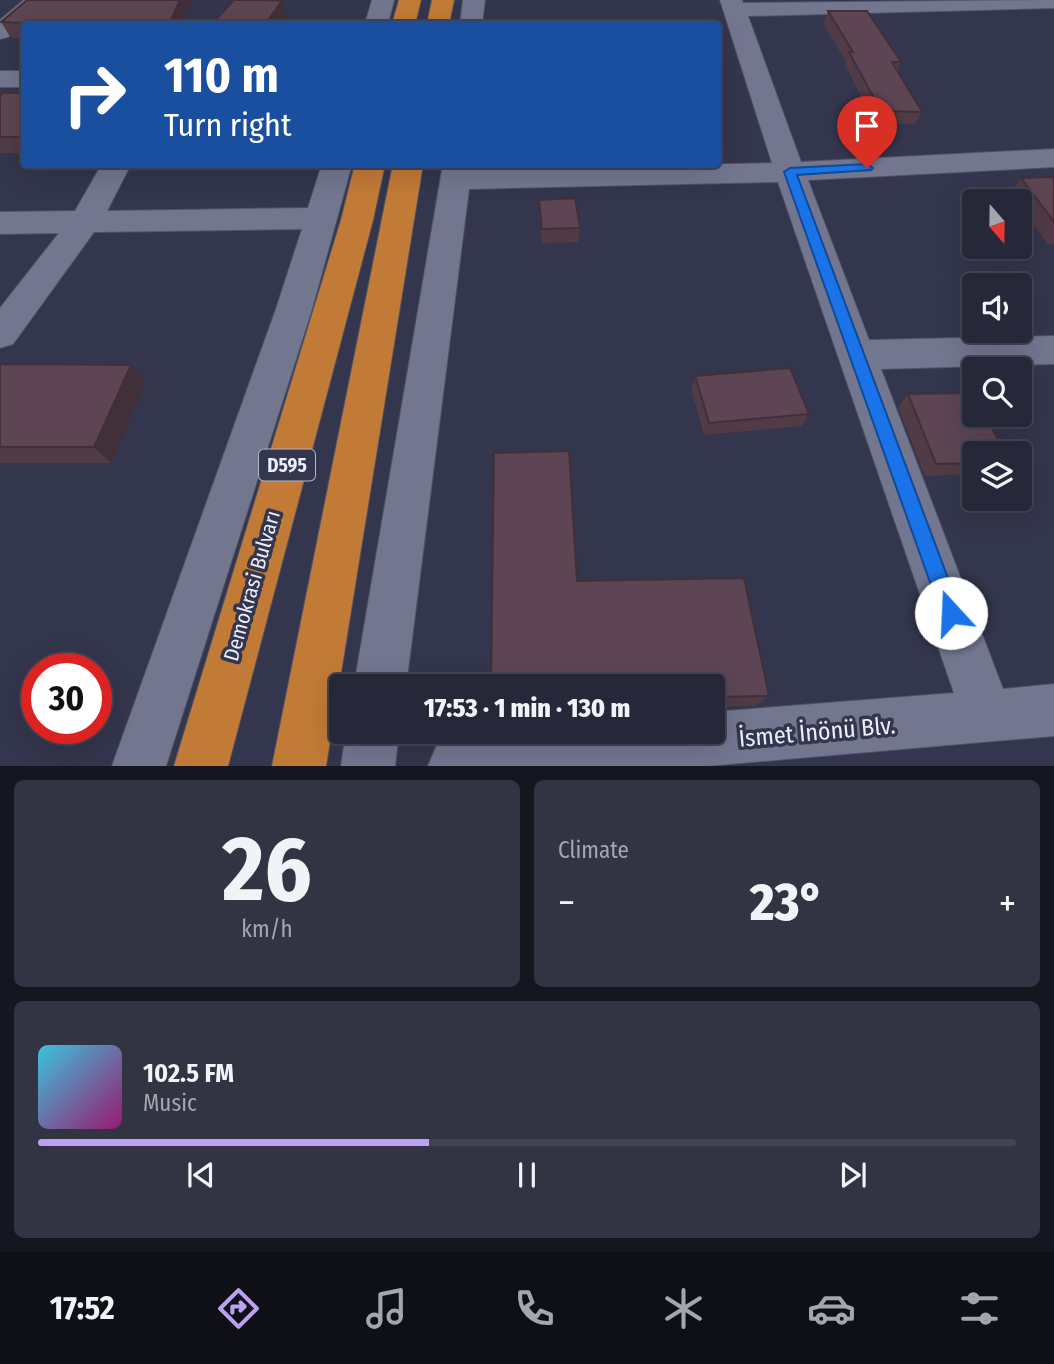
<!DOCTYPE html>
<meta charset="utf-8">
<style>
body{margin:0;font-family:"Fira Sans Condensed",sans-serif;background:#323444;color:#f1f3f6;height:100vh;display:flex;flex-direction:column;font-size:26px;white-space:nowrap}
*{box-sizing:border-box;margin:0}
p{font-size:23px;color:#a4a6ae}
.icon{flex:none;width:38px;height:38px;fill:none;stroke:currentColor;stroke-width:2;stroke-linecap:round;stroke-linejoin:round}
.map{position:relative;height:766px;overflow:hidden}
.drawer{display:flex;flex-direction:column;gap:14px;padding:14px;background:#15161f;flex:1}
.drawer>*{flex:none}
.banner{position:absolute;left:21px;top:21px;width:700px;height:147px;border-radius:7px;box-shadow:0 7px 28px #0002,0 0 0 2px #424453;background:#1a4fa0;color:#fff;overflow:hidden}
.needle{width:46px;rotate:160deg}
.tools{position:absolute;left:962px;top:189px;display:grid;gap:14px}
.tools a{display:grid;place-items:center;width:70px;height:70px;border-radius:7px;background:#262839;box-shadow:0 7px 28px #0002,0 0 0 2px #424453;font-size:35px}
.speed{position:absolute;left:21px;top:653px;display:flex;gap:14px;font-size:35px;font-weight:700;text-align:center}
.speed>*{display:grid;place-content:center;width:91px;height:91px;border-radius:50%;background:#262839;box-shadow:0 7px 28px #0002,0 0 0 2px #424453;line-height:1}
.speed .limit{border:10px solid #d22;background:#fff;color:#111}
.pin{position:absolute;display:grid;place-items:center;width:60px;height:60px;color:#fff;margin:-72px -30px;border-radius:50% 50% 50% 0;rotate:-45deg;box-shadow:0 0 7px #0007}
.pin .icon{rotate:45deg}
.me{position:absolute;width:77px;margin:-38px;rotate:340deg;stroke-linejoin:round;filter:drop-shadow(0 0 5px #0008)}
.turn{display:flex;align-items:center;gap:24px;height:147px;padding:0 28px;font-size:32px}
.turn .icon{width:91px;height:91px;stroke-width:2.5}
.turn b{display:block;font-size:49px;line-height:60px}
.big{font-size:52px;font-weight:800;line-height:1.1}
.drawer .widget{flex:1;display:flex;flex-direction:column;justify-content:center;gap:10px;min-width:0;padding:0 24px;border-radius:10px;background:#323444}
.drawer .dial{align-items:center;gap:0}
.dial b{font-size:91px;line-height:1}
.song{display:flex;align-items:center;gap:21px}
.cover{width:84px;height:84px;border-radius:10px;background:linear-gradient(135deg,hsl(190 70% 55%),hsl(320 70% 35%))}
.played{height:7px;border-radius:4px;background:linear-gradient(90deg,#bca0f2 40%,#424453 40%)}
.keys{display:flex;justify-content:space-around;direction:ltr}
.heat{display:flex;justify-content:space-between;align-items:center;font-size:38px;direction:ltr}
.drawer .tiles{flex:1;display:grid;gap:14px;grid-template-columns:1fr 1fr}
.widget:last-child{grid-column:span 2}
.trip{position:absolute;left:329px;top:674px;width:396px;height:70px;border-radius:7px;background:#262839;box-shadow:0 7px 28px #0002,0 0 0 2px #424453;font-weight:800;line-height:70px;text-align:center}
.tabs{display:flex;height:112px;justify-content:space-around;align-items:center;background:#0f1017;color:#a4a6ae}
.tabs .icon{width:49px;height:49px}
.tabs .on{color:#bca0f2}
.tabs b{font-size:32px;color:#f1f3f6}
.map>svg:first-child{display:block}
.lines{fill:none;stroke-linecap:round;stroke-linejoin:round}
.minor-casing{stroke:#515366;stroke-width:2}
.highway-casing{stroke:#515366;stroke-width:2}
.minor{fill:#72768f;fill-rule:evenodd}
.highway{fill:#c27a37;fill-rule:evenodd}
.wall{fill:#503b47}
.shaded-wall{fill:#41303a}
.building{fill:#5d4553;stroke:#41303a;stroke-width:2}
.route{fill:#1a73e8;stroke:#114b97;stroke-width:2}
.labels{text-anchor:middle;stroke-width:7;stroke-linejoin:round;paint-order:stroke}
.shield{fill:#33364c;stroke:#b4b7c8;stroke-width:2}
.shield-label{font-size:19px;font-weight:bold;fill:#eceefd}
.street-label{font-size:21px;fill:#eceefd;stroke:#33364c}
.near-street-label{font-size:24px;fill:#eceefd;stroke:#33364c}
</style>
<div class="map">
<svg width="1054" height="766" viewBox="0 0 1054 766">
<rect width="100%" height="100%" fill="#33364c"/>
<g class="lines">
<defs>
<g id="minor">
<path d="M 24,0 L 49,0 L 8,37 L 0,39 L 0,20 Z"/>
<path d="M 372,0 L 394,0 L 388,24 L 365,24 Z"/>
<path d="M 463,0 L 485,0 L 482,24 L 460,24 Z"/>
<path d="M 720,0 L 742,0 L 743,3 L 1054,0 L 1054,8 L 748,16 L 801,162 L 1054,149 L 1054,167 L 808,180 L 869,340 L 1054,336 L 1054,364 L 881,369 L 1003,689 L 1054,684 L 1054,736 L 707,766 L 428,766 L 436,747 L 469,732 L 712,732 L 712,712 L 954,693 L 778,182 L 469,189 L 406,686 L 354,686 L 443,164 L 473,164 L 472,170 L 772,163 Z"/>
<rect x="0" y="71" width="24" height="16"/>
<path d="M 102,164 L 131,164 L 107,211 L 308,208 L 322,164 L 352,164 L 312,309 L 166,766 L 112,766 L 276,309 L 302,229 L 94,232 L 13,344 L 0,348 L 0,308 L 59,233 L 0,234 L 0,212 L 75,211 Z"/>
<path d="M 346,732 L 399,732 L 395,766 L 341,766 Z"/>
</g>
<g id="highway">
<path d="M 399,0 L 421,0 L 415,24 L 392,24 Z"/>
<path d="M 432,0 L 454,0 L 449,24 L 427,24 Z"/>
<path d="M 355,164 L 385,164 L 373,220 L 228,766 L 174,766 L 341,220 Z"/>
<path d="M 393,164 L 423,164 L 326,766 L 272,766 Z"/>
</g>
</defs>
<use href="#minor" class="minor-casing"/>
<use href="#highway" class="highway-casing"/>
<use href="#minor" class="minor"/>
<use href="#highway" class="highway"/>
</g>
<g class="wall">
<path d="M 193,0 L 182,24 L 24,24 L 24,38 L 11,38 L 1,22 Z"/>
<path d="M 828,11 L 901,62 L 897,70 L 922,112 L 915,124 L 875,124 L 845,65 L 846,61 L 823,24 Z"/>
<path d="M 24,93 L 24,153 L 0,153 L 0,96 Z"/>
<path d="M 718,119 L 725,147 L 721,162 L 718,162 Z"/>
<path d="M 1054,177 L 1054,244 L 1048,245 L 1020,205 L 1020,201 L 1017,201 L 1011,192 L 1021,178 Z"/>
<path d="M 539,200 L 580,228 L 578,242 L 542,243 L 539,214 Z"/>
<path d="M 0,364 L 146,383 L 111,463 L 0,463 Z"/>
<path d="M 695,376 L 809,414 L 802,426 L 704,435 L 691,389 Z"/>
<path d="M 908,394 L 975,453 L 975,474 L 925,476 L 898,407 Z"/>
<path d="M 712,686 L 769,696 L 755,706 L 712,707 Z"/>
</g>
<g class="shaded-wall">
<path d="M 180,0 L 193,0 L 182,24 L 169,24 Z"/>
<path d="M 282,1 L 286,14 L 278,24 L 265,24 Z"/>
<path d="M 131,365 L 146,383 L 111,463 L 94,447 Z"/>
</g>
<g class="building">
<path d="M 27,0 L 180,0 L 169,24 L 50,24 L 1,22 Z"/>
<path d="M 234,0 L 264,0 L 282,1 L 265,24 L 212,24 Z"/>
<path d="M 828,11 L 867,11 L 901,62 L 892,62 L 922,112 L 881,111 L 849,52 L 853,52 Z"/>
<path d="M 3,93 L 24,93 L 24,137 L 0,137 L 0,96 Z"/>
<path d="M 718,119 L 725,147 L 718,148 Z"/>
<path d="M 1054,177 L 1054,222 L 1021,178 Z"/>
<path d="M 575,198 L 580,228 L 542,229 L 539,200 Z"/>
<path d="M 0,364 L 131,365 L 94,447 L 0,447 Z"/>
<path d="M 790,368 L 809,414 L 709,423 L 695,376 Z"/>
<path d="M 974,393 L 975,395 L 975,415 L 985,415 L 1005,453 L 975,453 L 975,463 L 936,464 L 908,394 Z"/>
<path d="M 569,451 L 577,581 L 744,578 L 769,696 L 712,697 L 712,686 L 491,686 L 494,453 Z"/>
</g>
<path class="route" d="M 867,164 L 873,168 L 871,170 L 797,175 L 961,613 L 958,620 L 951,623 L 944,620 L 941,613 L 784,172 L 790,168 Z"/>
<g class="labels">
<rect class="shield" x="259" y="449.5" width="56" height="31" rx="5"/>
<g class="shield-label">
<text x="287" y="472">D595</text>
</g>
<g class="street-label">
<text transform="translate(252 586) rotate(-74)" y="7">Demokrasi Bulvarı</text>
</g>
<g class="near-street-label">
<text transform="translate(817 732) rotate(-5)" y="8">İsmet İnönü Blv.</text>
</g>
</g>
</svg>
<div class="tools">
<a><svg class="needle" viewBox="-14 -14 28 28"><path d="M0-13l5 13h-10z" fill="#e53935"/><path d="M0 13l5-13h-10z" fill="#a4a6ae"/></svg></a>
<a><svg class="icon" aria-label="sound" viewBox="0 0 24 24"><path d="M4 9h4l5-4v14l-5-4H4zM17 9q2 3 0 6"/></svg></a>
<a><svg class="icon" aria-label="search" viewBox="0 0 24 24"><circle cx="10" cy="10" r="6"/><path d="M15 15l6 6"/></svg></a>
<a><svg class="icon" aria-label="layers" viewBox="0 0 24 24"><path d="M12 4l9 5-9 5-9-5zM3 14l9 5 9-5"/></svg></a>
</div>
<div class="speed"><div class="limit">30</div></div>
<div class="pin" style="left:867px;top:168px;background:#d93025"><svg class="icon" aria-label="arrive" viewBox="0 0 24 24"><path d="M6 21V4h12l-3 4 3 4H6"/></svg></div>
<svg class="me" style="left:951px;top:613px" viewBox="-20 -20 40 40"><circle r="19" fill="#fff"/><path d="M0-13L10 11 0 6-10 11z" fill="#1a73e8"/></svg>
<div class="trip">17:53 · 1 min · 130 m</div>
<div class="banner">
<div class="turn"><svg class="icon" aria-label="right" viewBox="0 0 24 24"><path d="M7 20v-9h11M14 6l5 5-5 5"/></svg><div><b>110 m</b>Turn right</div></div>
</div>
</div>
<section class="drawer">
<div class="tiles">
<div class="widget dial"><b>26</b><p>km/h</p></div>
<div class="widget"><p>Climate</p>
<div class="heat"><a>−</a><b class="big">23°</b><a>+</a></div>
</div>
<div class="widget">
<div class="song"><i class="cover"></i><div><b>102.5 FM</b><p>Music</p></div></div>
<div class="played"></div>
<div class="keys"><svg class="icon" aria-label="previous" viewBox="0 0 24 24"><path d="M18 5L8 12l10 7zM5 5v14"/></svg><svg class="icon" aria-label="pause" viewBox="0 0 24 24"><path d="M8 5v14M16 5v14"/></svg><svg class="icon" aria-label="next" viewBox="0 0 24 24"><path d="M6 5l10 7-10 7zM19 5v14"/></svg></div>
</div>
</div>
</section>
<nav class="tabs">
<b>17:52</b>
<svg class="icon on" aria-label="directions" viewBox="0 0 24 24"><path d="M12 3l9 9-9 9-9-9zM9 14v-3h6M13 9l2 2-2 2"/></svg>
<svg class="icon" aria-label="music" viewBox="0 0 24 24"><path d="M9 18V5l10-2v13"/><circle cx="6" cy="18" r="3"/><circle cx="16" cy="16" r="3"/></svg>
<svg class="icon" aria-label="phone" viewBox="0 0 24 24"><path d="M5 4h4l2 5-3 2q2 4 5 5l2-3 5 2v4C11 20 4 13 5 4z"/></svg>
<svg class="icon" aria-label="climate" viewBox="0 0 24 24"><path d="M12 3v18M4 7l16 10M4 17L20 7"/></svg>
<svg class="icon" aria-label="car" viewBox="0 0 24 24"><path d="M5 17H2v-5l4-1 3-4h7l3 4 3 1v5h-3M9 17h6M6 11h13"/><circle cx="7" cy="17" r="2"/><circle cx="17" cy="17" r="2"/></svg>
<svg class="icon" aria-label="filters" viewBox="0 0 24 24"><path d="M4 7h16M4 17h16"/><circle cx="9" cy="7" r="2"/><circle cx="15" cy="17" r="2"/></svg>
</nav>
